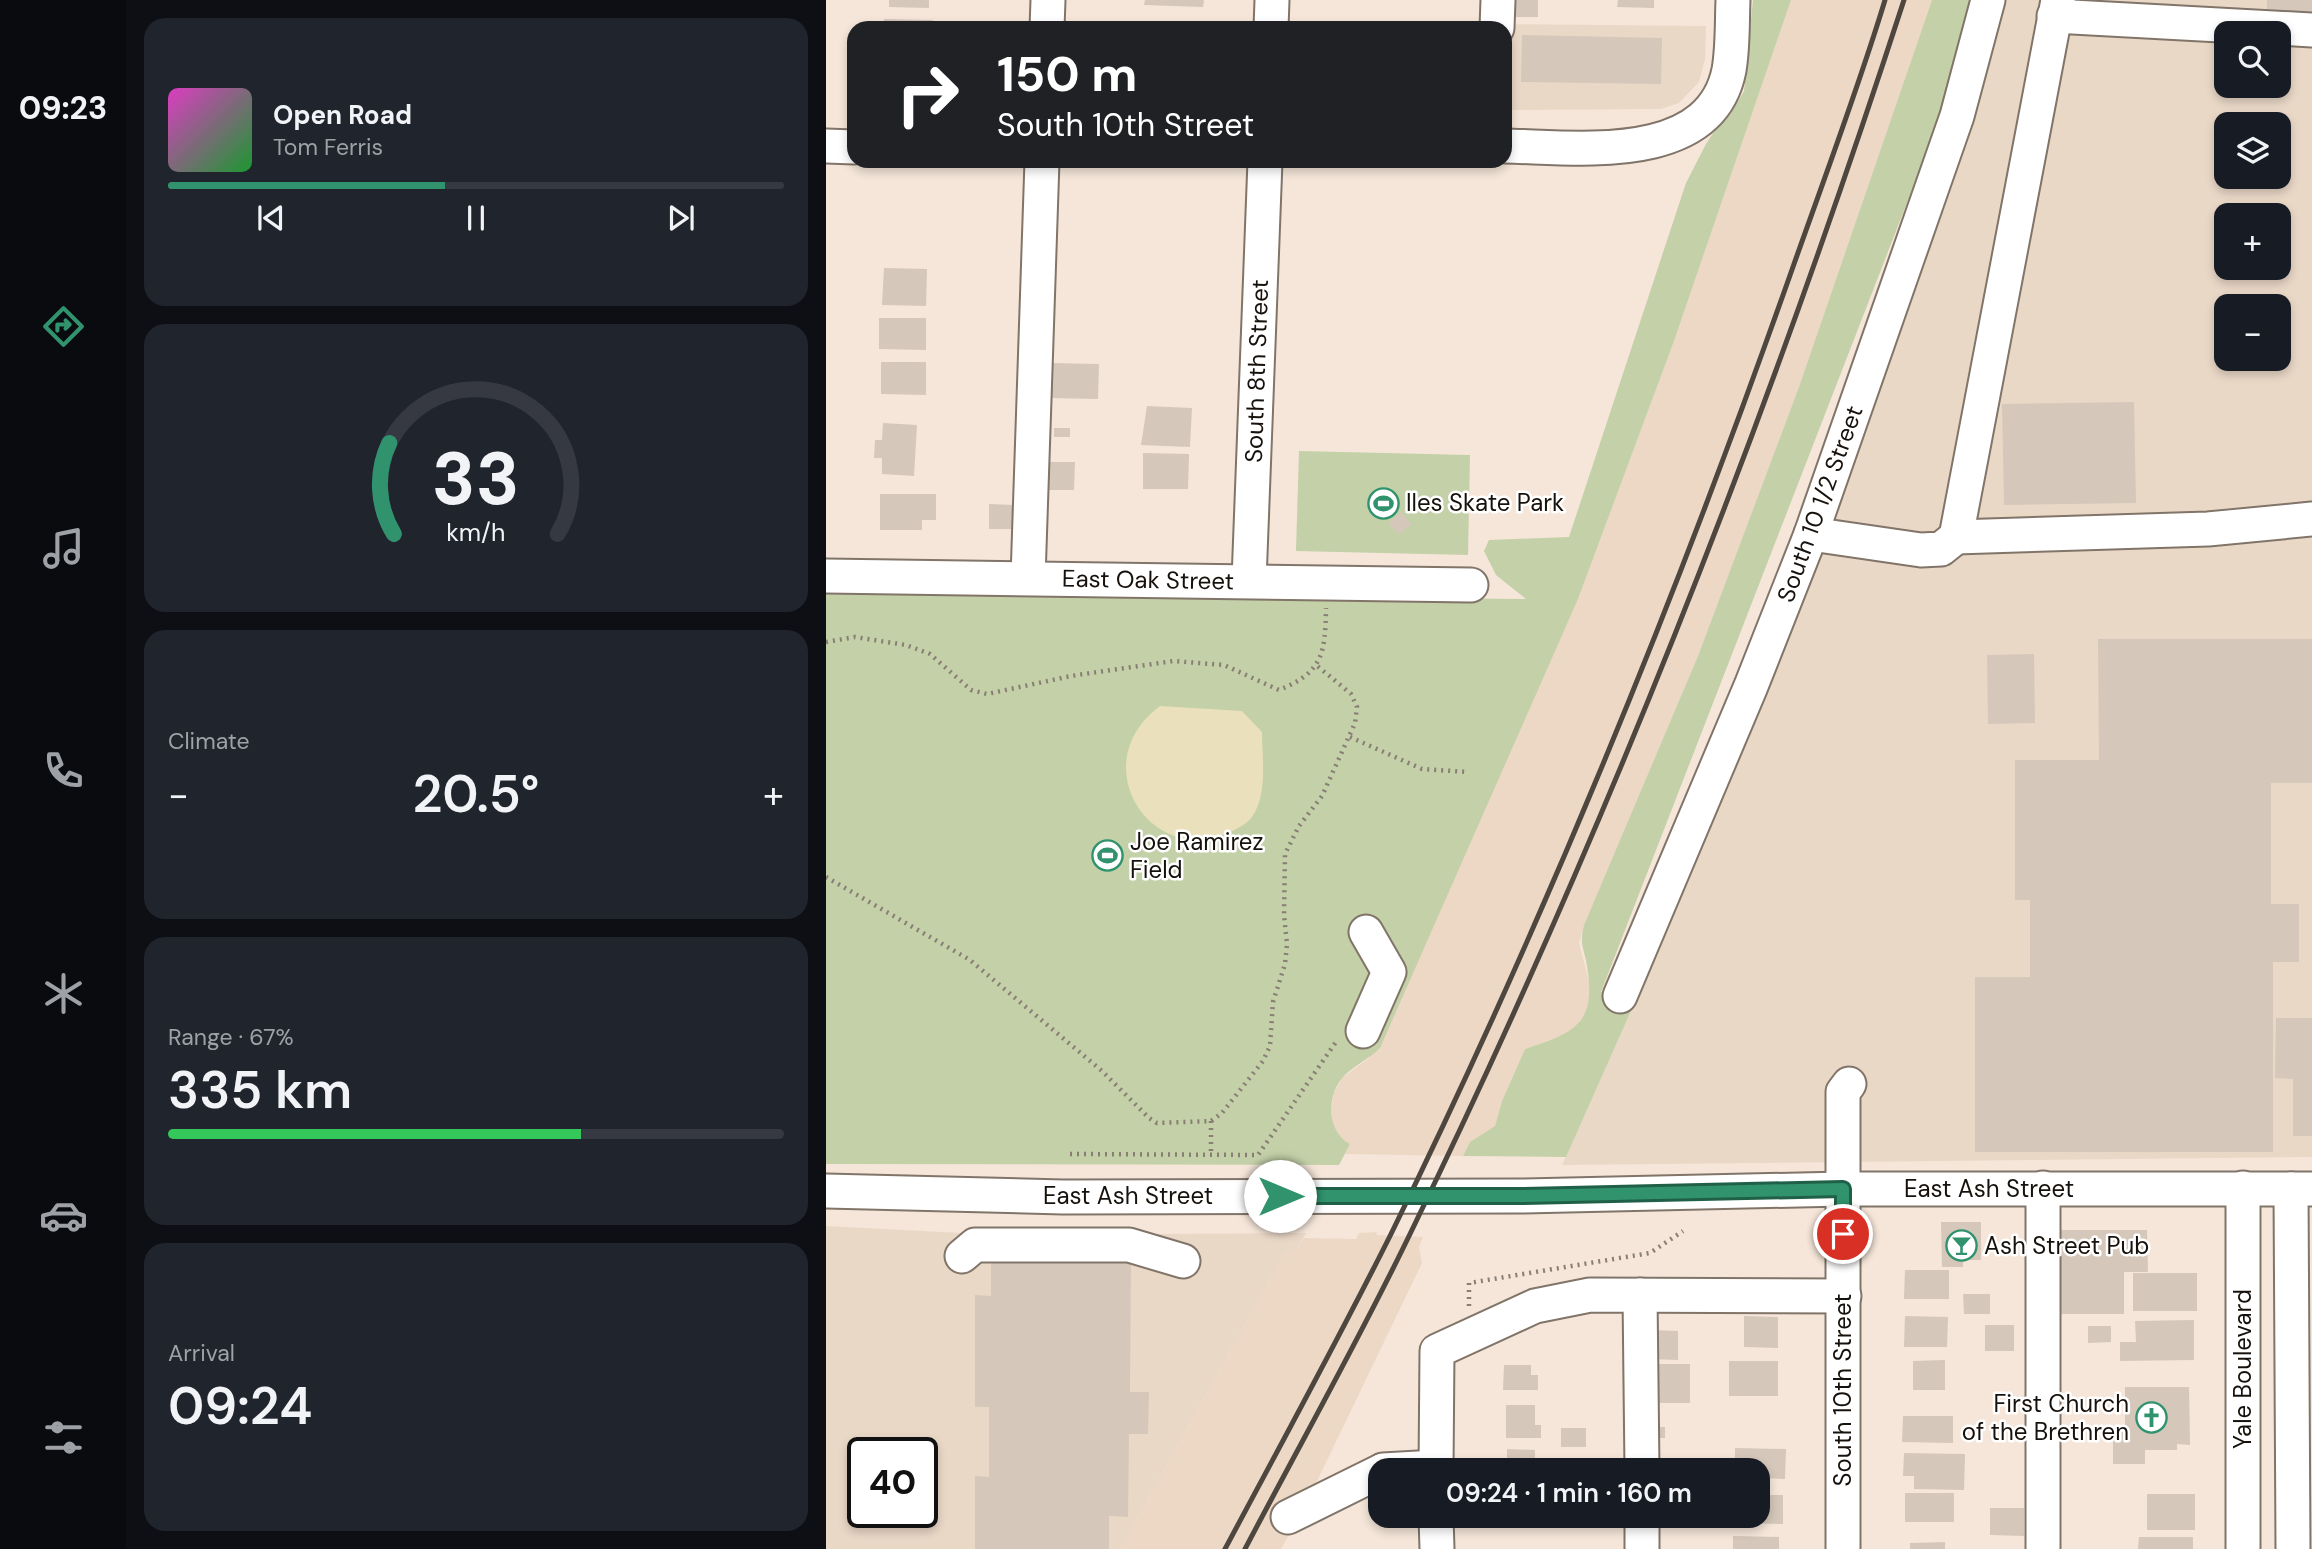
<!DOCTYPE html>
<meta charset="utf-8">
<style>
body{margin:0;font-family:"DM Sans",sans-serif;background:#20242c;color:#f1f3f6;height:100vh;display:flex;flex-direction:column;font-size:26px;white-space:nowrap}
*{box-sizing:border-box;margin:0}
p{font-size:23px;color:#9ea1a6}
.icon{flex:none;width:38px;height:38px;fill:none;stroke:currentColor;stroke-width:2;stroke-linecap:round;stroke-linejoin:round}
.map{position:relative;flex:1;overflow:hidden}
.drawer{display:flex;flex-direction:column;gap:18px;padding:18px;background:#0d0f14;width:700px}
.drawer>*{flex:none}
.top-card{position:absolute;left:21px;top:21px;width:665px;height:147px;border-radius:21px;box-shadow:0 4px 10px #0003;background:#202124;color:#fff;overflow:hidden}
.controls{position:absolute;left:1388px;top:21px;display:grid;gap:14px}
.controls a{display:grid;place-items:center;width:77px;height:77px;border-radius:14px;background:#171b24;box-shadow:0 4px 10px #0003;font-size:35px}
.speed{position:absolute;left:21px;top:1437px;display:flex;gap:14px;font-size:35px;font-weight:700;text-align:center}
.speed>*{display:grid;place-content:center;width:91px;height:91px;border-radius:50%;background:#171b24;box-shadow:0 4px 10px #0003;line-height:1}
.speed .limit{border:4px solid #111;border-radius:10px;background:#fff;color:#111}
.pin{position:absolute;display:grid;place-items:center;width:60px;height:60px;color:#fff;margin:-30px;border:4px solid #fff;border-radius:50%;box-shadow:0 2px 7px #0007}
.me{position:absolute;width:77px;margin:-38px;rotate:90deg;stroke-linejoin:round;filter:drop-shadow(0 0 5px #0008)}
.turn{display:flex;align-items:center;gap:24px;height:147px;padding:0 35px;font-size:32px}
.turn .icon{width:91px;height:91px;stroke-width:2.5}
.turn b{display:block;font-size:49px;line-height:60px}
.big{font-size:52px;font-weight:600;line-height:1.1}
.drawer .card{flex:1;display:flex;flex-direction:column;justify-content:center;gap:10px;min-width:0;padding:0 24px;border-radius:21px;background:#20242c}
.drawer .dial{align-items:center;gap:0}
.dial svg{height:182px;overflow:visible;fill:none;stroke:#363941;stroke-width:7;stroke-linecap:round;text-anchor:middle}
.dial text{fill:#f1f3f6;stroke:none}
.song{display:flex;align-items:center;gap:21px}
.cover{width:84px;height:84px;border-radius:10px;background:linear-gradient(135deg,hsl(310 70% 55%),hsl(130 70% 35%))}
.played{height:7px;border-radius:4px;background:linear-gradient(90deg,#31936e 45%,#363941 45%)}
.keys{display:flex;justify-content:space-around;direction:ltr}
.heat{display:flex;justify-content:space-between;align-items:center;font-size:38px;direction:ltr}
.charge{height:10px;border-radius:5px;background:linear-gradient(90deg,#34c759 67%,#363941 0)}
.trip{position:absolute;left:542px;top:1458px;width:402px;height:70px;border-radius:21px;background:#171b24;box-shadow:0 4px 10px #0003;font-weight:600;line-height:70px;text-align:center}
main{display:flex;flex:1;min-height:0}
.menu{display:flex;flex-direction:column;width:126px;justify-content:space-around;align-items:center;background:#090b0e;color:#9ea1a6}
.menu .icon{width:49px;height:49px}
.menu .on{color:#31936e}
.menu b{font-size:32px;color:#f1f3f6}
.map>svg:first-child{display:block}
.commercial{fill:#ead8c7;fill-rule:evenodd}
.built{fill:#edd8c6}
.green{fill:#c3d0a8}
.sand{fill:#eae0bb}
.building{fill:#d5c7ba}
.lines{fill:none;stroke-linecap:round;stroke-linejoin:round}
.minor-casing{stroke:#817468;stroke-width:37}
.path{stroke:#887e75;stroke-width:4.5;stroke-dasharray:2 5;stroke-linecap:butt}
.minor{stroke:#fff;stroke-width:33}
.rail{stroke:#4e4740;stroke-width:5}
.route-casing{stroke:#206048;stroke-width:18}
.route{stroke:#31936e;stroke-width:12}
.labels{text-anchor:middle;stroke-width:5;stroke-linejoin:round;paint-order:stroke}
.street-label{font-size:24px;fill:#16110c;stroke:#fff}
.poi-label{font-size:24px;fill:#16110c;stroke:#fff;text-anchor:start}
</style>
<main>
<nav class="menu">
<b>09:23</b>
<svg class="icon on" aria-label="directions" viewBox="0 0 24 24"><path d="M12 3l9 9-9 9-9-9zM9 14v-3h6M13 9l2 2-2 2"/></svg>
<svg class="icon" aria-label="music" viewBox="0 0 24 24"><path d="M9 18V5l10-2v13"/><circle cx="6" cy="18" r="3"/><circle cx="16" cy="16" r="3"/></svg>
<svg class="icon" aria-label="phone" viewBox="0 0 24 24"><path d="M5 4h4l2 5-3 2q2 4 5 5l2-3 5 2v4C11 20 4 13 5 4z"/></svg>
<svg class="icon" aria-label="climate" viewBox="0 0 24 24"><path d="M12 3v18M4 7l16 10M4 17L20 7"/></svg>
<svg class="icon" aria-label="car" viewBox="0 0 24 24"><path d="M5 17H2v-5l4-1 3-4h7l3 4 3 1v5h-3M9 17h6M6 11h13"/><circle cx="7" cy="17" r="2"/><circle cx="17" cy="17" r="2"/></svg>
<svg class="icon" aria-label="filters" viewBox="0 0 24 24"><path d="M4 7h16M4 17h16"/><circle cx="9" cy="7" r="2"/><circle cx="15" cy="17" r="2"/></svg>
</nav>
<section class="drawer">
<div class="card">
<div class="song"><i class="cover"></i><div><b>Open Road</b><p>Tom Ferris</p></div></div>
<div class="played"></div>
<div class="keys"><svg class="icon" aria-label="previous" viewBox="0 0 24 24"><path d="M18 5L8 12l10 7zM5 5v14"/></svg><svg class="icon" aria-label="pause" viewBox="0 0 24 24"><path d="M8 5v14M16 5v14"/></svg><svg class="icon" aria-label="next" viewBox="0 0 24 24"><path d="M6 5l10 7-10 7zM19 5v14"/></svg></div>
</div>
<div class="card dial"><svg viewBox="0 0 100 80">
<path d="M14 69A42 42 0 1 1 86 69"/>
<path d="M14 69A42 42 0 0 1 12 29" stroke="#31936e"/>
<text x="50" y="56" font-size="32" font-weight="700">33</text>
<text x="50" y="72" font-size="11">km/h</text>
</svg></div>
<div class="card"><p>Climate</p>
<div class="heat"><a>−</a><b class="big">20.5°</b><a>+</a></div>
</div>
<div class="card"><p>Range · 67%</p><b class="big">335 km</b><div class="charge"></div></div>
<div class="card"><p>Arrival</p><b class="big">09:24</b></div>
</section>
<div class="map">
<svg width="1486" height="1549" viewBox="0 0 1486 1549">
<rect width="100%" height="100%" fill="#f5e6d9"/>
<g class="commercial">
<path d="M 1179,0 L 1486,0 L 1486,1157 L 736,1165 L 825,965 L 895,793 ZM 1400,33 L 1452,33 L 1452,86 L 1400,86 ZM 1400,124 L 1452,124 L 1452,177 L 1400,177 ZM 1400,215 L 1452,215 L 1452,268 L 1400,268 ZM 1400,306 L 1452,306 L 1452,359 L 1400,359 Z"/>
<path d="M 679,24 L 880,26 L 879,59 L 873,82 L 853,103 L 835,109 L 679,110 Z"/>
<path d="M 0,1226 L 174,1235 L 480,1233 L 472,1248 L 459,1253 L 294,1549 L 0,1549 ZM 37,1452 L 96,1452 L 96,1512 L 37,1512 Z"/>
</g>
<g class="built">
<path d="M 965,0 L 1106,0 L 973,387 L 872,656 L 758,925 L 753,943 L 765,989 L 761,1012 L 746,1031 L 732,1039 L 699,1049 L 676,1101 L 669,1126 L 644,1142 L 637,1156 L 519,1154 L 524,1144 L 514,1138 L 507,1126 L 505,1108 L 508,1093 L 516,1078 L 543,1058 L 752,599 L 848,341 Z"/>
<path d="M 551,1232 L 550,1235 L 597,1237 L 593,1247 L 596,1263 L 481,1502 L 455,1549 L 294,1549 L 459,1253 L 472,1248 L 478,1238 L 530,1239 L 533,1233 Z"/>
</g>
<g class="green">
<path d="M 927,0 L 965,0 L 848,341 L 752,599 L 554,1048 C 543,1059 529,1065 518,1076 C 500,1095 500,1131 524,1144 L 513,1165 L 0,1164 L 0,593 L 700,599 L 670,575 L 658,551 L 663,540 L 743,537 L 860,183 L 880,144 L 891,127 L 904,115 L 918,91 Z"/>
<path d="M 1106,0 L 1150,0 L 1127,84 L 775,992 L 808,1004 L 740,1157 L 637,1156 L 644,1142 L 669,1126 L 676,1101 L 699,1049 C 748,1033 771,1024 761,966 C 758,947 753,945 758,925 L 872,656 L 973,387 Z"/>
<path d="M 473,451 L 644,455 L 642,555 L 470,551 Z"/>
</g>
<path class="sand" d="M 334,706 L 416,711 L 436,732 C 436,758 442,794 426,817 C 422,823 411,829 404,832 C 324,869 257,763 334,706 Z"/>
<g class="building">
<path d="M 63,0 L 103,0 L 103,8 L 63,7 Z"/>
<path d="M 319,0 L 378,0 L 377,7 L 318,5 Z"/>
<rect x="681" y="0" width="31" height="17"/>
<path d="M 792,0 L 828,0 L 828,8 L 791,7 Z"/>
<rect x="1441" y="0" width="45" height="15"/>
<path d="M 58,19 L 107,20 L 107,28 L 57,28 Z"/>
<path d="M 696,35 L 836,38 L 835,84 L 695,82 Z"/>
<path d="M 58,268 L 101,269 L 100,306 L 56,305 Z"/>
<path d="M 53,318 L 100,318 L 100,350 L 53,349 Z"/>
<path d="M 55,362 L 100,362 L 100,395 L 55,394 Z"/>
<path d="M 225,363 L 273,364 L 272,399 L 224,398 Z"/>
<path d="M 1308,402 L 1310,503 L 1178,505 L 1176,404 Z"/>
<path d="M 321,406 L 366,408 L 364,447 L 315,445 Z"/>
<path d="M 57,423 L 91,425 L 88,476 L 56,474 L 56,458 L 48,458 L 49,440 L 56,440 Z"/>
<rect x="228" y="428" width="16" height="9"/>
<path d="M 317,453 L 363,454 L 362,489 L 317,489 Z"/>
<path d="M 222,462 L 249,462 L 248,490 L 222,490 Z"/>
<path d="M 54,494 L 110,494 L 110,520 L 96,520 L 96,530 L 54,530 Z"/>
<path d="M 163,504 L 188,505 L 188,529 L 163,529 Z"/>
<path d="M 575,512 L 586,524 L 573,534 L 562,523 Z"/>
<path d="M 1272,639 L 1486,639 L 1486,783 L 1445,783 L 1445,904 L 1473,904 L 1473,962 L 1447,962 L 1447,1152 L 1149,1152 L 1149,977 L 1204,977 L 1204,900 L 1189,900 L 1189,760 L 1273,760 Z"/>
<path d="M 1208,654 L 1209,723 L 1162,724 L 1161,655 Z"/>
<path d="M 1450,1018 L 1486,1018 L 1486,1136 L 1467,1136 L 1467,1079 L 1449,1078 Z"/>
<path d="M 1115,1222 L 1155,1222 L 1155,1260 L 1137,1260 L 1137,1267 L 1116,1267 Z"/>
<path d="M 1235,1230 L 1321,1230 L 1322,1272 L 1298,1272 L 1298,1314 L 1235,1314 Z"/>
<path d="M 165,1257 L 305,1258 L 304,1392 L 323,1392 L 322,1434 L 303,1434 L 302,1517 L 283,1516 L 283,1549 L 149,1549 L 149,1476 L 163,1477 L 163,1407 L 149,1407 L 149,1295 L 165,1296 Z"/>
<path d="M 1079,1270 L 1123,1270 L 1123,1299 L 1078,1299 Z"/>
<rect x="1307" y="1273" width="64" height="38"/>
<path d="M 1137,1294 L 1164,1294 L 1164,1314 L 1138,1314 Z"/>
<path d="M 918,1316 L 952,1317 L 952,1348 L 918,1347 Z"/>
<path d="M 1079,1316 L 1122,1317 L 1121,1347 L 1078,1347 Z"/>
<path d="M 1368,1320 L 1368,1360 L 1294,1361 L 1294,1342 L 1310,1342 L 1309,1321 Z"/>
<rect x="1159" y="1325" width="29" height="26"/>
<path d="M 1262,1326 L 1285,1326 L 1285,1342 L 1262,1343 Z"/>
<path d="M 826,1330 L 852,1331 L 852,1360 L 825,1359 Z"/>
<path d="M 1119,1360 L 1119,1390 L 1087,1390 L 1087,1361 Z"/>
<rect x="903" y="1361" width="49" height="35"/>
<rect x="833" y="1364" width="31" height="39"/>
<path d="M 678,1365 L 705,1365 L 705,1375 L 712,1375 L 712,1390 L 677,1390 Z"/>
<path d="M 1299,1387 L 1363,1387 L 1364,1445 L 1351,1444 L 1351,1450 L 1319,1450 L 1319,1464 L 1287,1464 L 1287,1432 L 1299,1432 Z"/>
<path d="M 680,1405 L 709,1405 L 709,1425 L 715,1425 L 715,1438 L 680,1438 Z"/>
<path d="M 1077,1416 L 1127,1416 L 1127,1443 L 1076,1442 Z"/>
<rect x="827" y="1427" width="12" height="11"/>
<rect x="735" y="1428" width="25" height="19"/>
<path d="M 909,1448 L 960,1449 L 959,1479 L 933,1478 L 933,1470 L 909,1470 Z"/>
<path d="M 681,1449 L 709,1450 L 709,1470 L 681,1470 Z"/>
<path d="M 1078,1453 L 1139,1454 L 1138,1490 L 1088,1489 L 1088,1476 L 1077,1476 Z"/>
<rect x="1079" y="1493" width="49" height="29"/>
<rect x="1321" y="1494" width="48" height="36"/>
<path d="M 933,1495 L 957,1495 L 957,1524 L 915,1523 L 915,1516 L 933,1516 Z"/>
<path d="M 1164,1508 L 1198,1508 L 1198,1536 L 1164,1535 Z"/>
<path d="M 907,1536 L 953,1537 L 953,1549 L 907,1549 Z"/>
<path d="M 1313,1537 L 1367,1537 L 1367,1549 L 1312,1549 Z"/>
<path d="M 1119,1542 L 1119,1549 L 1084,1549 L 1084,1543 Z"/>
</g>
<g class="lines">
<defs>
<g id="minor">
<path d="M 1232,0 L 1130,537 L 1382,529 L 1486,519"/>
<path d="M 1228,16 L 1486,30"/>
<path d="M 221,28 L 222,0"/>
<path d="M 445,28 L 446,0"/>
<path d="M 671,28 L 672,0"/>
<path d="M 0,146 L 28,147"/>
<path d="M 679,146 C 750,147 884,166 903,70 C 907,47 906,23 907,0"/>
<path d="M 985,534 L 1095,550 L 1115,549 L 1130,537"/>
<path d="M 0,576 L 645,585"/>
<path d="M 202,578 L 216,161"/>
<path d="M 423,581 L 439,161"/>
<path d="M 794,996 L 925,686 L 985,534 L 1131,116 L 1162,0"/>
<path d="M 537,1031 L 563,972 L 540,932"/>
<path d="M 1217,1188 L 1217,1549"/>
<path d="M 1465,1189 L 1467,1549"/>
<path d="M 0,1191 L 237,1197 L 695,1196 L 1017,1189 L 1486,1189"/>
<path d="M 136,1256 L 149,1245 L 303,1245 L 357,1261"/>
<path d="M 814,1295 L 816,1470"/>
<path d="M 557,1470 L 610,1467"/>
<path d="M 610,1470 L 611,1351 L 709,1306 L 764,1295 L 1018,1296"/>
<path d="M 610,1516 L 611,1549"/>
<path d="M 816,1516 L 816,1549"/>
<path d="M 462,1517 L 555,1471"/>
<path d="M 1017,1549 L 1017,1092 L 1023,1084"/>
<path d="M 1417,1549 L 1417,1188"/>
</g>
</defs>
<use href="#minor" class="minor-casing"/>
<g class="path">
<path d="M 0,642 L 29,637 L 80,645 L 104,654 L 145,690 L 161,694 L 245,676 L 347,661 L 398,665 L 453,690 C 498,672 499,652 500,608"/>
<path d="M 524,737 L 596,769 L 642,772"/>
<path d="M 0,877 L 144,960 L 276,1071 L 323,1118 L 331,1123 L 385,1121 L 396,1113 L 437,1061 L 444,1046 L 447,1002 L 459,964 L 461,944 L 458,915 L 459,854 L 473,826 L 496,796 L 529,723 L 531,707 L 525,694 L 489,664"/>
<path d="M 385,1121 L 385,1155"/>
<path d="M 244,1154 L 432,1155 L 512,1039"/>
<path d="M 643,1306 L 643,1283 L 824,1253 L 857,1231"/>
</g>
<use href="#minor" class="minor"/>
<g class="rail">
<path d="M 399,1549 C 455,1444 512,1340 565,1234 C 719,920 852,594 968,264 C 999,176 1032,89 1059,0"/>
<path d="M 419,1549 C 474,1444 533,1340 584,1234 C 778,836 941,421 1078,0"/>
</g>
</g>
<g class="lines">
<defs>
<path id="route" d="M 454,1196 L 695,1196 L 1017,1189 L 1017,1234"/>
</defs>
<use href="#route" class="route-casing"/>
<use href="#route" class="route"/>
</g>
<defs>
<symbol id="stadium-ring" viewBox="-11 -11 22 22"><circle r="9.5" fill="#fff" stroke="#31936e" stroke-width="1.5"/><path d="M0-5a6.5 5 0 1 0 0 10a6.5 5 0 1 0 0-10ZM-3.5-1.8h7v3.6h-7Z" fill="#31936e"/></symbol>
<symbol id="bar-ring" viewBox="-11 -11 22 22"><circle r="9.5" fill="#fff" stroke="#31936e" stroke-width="1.5"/><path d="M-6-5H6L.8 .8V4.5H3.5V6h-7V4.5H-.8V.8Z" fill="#31936e"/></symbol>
<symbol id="church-ring" viewBox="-11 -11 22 22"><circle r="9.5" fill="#fff" stroke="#31936e" stroke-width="1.5"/><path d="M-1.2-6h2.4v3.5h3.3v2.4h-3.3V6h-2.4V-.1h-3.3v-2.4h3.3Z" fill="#31936e"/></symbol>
</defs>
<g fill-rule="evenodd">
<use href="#stadium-ring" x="540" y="486" width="35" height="35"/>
<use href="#stadium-ring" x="264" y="838" width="35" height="35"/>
<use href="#bar-ring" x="1118" y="1228" width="35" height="35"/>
<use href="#church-ring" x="1308" y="1400" width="35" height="35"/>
</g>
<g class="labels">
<g class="street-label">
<text transform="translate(431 371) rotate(-88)" y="8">South 8th Street</text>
<text transform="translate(994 504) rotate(-70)" y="8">South 10 1/2 Street</text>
<text transform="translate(322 580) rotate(1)" y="8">East Oak Street</text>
<text x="1163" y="1197">East Ash Street</text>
<text x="302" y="1204">East Ash Street</text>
<text transform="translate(1417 1369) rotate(-90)" y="8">Yale Boulevard</text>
<text transform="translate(1017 1390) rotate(-90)" y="8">South 10th Street</text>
</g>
<g class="poi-label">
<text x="580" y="511">Iles Skate Park</text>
<text x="304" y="850">Joe Ramirez<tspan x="304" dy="28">Field</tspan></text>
<text x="1158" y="1254">Ash Street Pub</text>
<text x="1303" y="1412" text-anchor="end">First Church<tspan x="1303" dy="28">of the Brethren</tspan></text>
</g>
</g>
</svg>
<div class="controls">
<a><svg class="icon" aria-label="search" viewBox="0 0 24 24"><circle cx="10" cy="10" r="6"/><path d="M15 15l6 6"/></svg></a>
<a><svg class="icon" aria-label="layers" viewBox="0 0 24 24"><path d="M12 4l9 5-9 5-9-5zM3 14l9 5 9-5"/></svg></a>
<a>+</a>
<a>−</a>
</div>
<div class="speed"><div class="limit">40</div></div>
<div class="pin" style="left:1017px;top:1234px;background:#d93025"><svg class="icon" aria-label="arrive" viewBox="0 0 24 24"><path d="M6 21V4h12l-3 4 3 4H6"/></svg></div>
<svg class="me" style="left:454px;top:1196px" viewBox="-20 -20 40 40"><circle r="19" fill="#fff"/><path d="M0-13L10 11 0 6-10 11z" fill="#31936e"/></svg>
<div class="trip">09:24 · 1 min · 160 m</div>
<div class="top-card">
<div class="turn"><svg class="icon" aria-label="right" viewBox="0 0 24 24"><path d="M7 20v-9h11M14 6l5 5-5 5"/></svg><div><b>150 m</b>South 10th Street</div></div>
</div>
</div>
</main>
